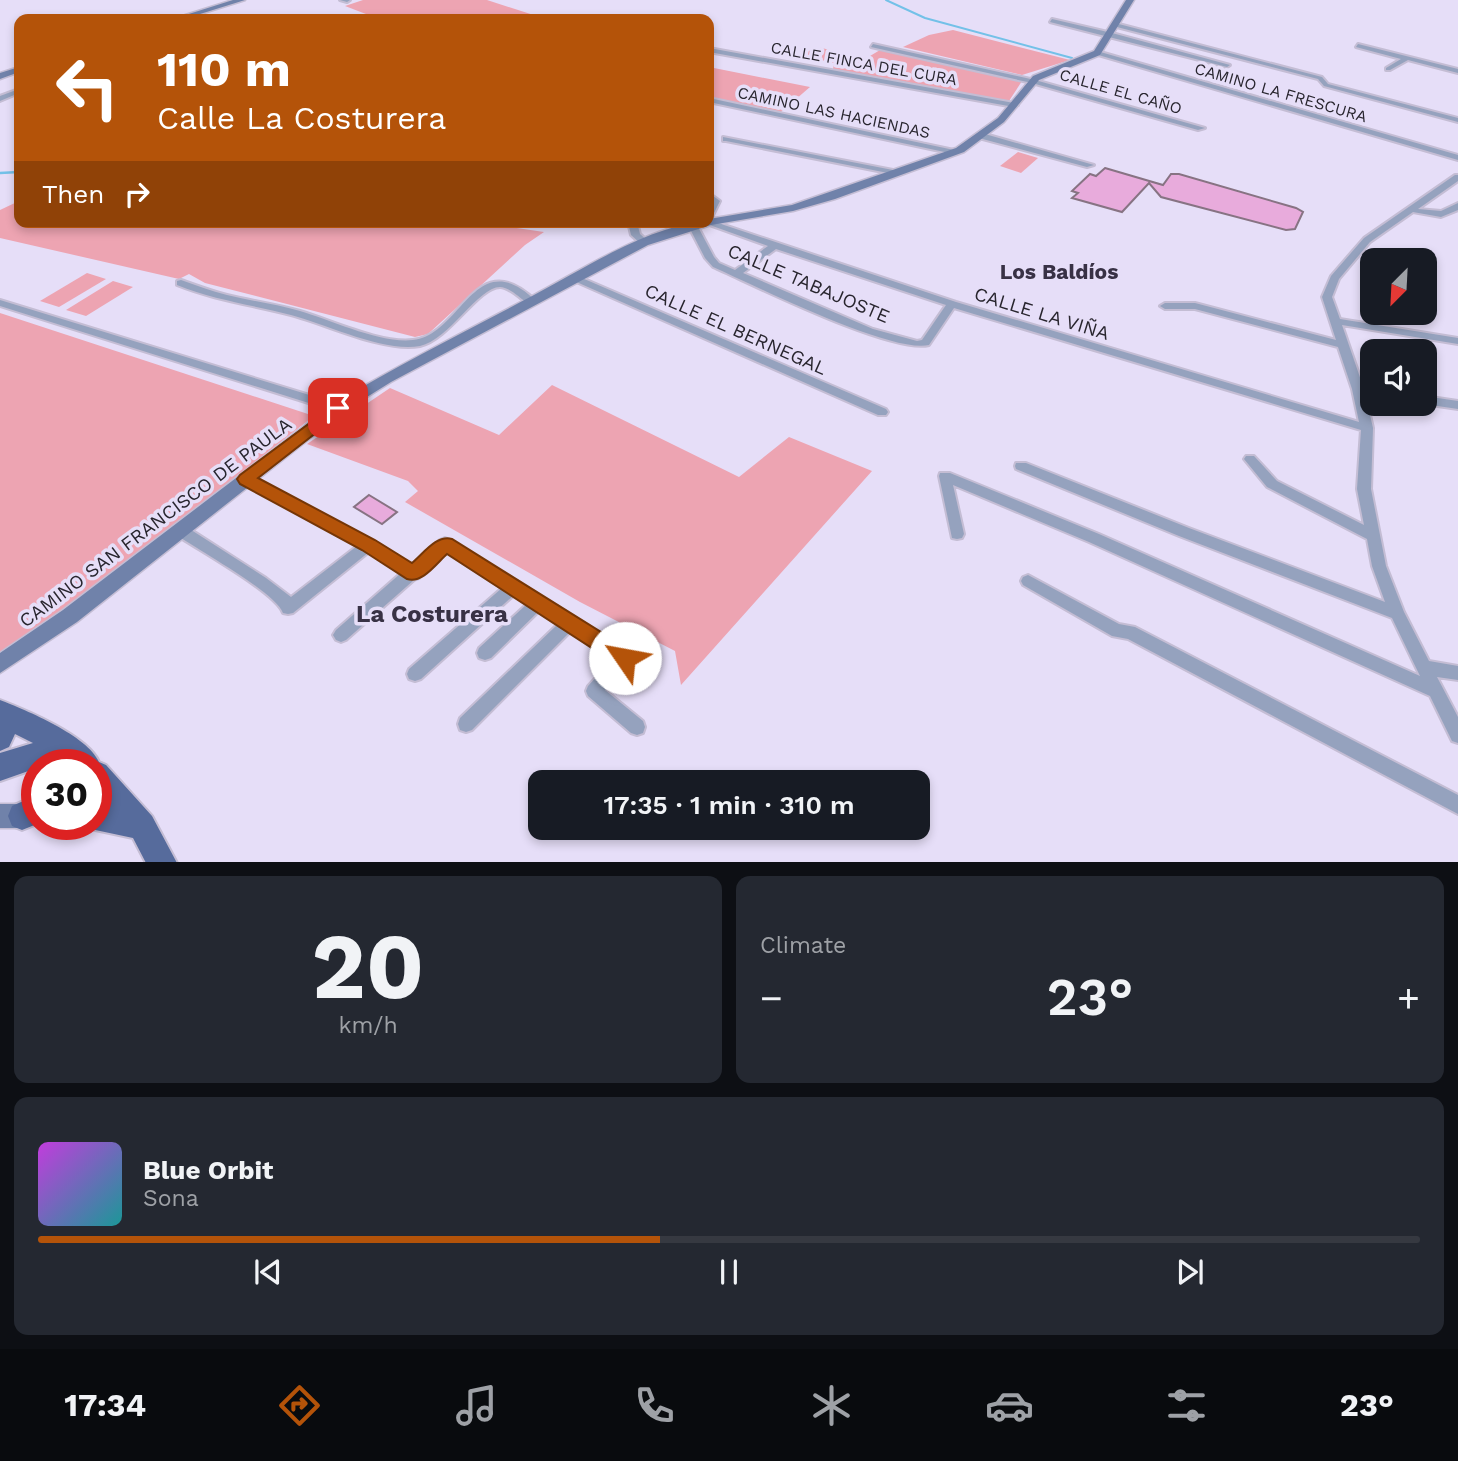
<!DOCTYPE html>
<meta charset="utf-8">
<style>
body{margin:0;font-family:"Work Sans",sans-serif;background:#242831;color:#f1f3f6;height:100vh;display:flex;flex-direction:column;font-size:26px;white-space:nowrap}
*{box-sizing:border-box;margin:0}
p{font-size:23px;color:#9ea1a6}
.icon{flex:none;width:38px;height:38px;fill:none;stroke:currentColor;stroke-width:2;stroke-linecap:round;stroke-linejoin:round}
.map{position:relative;height:862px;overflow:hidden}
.sheet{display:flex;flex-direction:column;gap:14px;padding:14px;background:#0d0f14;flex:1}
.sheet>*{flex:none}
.banner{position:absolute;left:14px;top:14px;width:700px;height:214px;border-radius:14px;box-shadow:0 4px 10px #0003;background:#b45309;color:#fff;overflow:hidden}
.needle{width:46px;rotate:204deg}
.controls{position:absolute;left:1360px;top:248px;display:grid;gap:14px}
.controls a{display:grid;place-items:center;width:77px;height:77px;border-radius:14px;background:#171b24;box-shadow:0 4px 10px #0003;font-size:35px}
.speed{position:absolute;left:21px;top:749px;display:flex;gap:14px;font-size:35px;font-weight:700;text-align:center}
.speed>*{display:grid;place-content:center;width:91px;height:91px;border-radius:50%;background:#171b24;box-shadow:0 4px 10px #0003;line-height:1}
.speed .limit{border:10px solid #d22;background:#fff;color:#111}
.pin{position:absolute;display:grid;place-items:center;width:60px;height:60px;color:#fff;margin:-30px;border-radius:14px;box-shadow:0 4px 10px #0006}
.me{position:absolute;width:77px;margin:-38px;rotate:303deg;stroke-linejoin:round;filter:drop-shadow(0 0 5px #0008)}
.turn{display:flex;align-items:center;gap:24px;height:147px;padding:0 28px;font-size:32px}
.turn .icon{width:91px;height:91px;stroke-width:2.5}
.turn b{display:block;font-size:49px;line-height:60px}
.then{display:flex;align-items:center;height:66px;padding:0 28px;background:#0003;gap:14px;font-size:26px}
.big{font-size:52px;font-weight:600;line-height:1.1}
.sheet .widget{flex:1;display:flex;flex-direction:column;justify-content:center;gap:10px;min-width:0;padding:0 24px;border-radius:14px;background:#242831}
.sheet .dial{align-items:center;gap:0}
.dial b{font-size:91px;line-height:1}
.song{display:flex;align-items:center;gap:21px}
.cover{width:84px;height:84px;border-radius:10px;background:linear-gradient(135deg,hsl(290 70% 55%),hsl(180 70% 35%))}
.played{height:7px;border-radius:4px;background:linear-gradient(90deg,#b45309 45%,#363941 45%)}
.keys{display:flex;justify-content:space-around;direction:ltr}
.heat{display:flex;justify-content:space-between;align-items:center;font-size:38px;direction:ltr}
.sheet .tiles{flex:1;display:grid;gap:14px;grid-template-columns:1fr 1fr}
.widget:last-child{grid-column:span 2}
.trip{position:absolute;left:528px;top:770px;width:402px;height:70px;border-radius:14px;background:#171b24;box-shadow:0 4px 10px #0003;font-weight:600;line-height:70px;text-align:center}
.tabs{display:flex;height:112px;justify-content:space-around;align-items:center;background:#090b0e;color:#9ea1a6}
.tabs .icon{width:49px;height:49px}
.tabs .on{color:#b45309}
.tabs b{font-size:32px;color:#f1f3f6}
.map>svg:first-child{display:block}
.green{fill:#eda4b2}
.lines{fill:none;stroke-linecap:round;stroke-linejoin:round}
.stream-far1{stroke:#73c1e8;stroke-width:2}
.stream{stroke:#73c1e8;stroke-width:2.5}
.building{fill:#e8abdc;stroke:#877383;stroke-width:2}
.street-casing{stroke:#c4bdd4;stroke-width:4}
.secondary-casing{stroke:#c4bdd4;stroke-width:3}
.primary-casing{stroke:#c4bdd4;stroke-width:4}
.street{fill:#95a2be;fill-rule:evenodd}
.secondary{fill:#7082aa;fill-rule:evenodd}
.primary{fill:#566b9c;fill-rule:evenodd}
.route{fill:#b45309;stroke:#753606;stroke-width:2}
.labels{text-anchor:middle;stroke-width:7;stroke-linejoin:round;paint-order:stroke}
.far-street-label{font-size:16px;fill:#28252e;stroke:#e6def8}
.street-label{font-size:19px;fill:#28252e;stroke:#e6def8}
.far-district-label{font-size:21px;font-weight:bold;fill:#383145;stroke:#e6def8}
.near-neighbourhood-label{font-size:24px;font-weight:bold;fill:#383145;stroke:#e6def8}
</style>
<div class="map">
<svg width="1458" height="863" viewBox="0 0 1458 863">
<rect width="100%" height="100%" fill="#e6def8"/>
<g class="green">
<path d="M 363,0 L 487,0 L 546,19 L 379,19 L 345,6 Z"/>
<path d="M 953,30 L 1070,60 L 1022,75 L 903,47 L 929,35 Z"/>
<path d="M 818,47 L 865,59 L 880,50 L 1022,81 L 1009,101 L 833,69 L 834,63 L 800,55 Z"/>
<path d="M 709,67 L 810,87 L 781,112 L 709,98 Z"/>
<path d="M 1018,152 L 1038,158 L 1021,173 L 1000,166 Z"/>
<path d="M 19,201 L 19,222 L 477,222 L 544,232 L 525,245 L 428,334 L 415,337 L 205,283 L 189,274 L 179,279 L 0,238 L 0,210 Z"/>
<path d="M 87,273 L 106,279 L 59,307 L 40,301 Z"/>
<path d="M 113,281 L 133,287 L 86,316 L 66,310 Z"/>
<path d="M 0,313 L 314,416 L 0,661 Z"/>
<path d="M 552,385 L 739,477 L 789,437 L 872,471 L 681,685 L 675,651 L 580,602 L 405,502 L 418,491 L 408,481 L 307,444 L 390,388 L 499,435 Z"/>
</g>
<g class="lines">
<path class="stream-far1" d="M 886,0 L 925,18 L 1072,58"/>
<path class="stream" d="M 0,173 L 19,172"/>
</g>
<g class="building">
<path d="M 1105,168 L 1163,185 L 1171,174 L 1179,174 L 1296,208 L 1303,212 L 1295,229 L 1286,230 L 1161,197 L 1149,183 L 1122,212 L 1072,198 L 1078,193 L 1072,191 L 1090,174 L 1096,176 Z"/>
<path d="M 369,495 L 397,512 L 382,524 L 354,507 Z"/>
</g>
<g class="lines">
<defs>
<g id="street">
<path d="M 340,0 L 350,0 L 347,2 Z"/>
<path d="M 196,14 L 203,19 L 179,19 L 180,18 Z"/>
<path d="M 1052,19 L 1112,33 L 1230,65 L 1227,67 L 1050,22 Z"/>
<path d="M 1115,23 L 1322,77 L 1328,84 L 1458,118 L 1458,122 L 1324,86 L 1318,79 L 1113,26 Z"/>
<path d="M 873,44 L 1035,80 L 1205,128 L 1198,130 L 1032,83 L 871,47 Z"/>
<path d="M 1358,44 L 1458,69 L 1458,73 L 1408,60 L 1390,70 L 1386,70 L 1386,68 L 1401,59 L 1356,47 Z"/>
<path d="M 709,48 L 1014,103 L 1018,105 L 1014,107 L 709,52 Z"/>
<path d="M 1097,51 L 1458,155 L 1458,160 L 1095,54 Z"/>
<path d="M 19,89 L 19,93 L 0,101 L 0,96 Z"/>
<path d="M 709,98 L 954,150 L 958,152 L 954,154 L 709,102 Z"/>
<path d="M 979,134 L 985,134 L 1094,165 L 1087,167 L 979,138 Z"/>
<path d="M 723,137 L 898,171 L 902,173 L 898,175 L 726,141 L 723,141 Z"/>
<path d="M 1455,175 L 1458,175 L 1458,181 L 1418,209 L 1441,211 L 1458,203 L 1458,210 L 1441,217 L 1413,212 L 1370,242 L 1339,279 L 1332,297 L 1340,319 L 1458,338 L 1458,344 L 1342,325 L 1364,389 L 1373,428 L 1371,489 L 1386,566 L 1404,612 L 1429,661 L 1458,666 L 1458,680 L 1437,677 L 1458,717 L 1458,743 L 1452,741 L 1430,696 L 1089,542 L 953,485 L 964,534 L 962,538 L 957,539 L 952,538 L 939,476 L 940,473 L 950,473 L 1099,534 L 1420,676 L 1392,618 L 1179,536 L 1016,469 L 1015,466 L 1016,463 L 1026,463 L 1189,528 L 1385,602 L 1372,566 L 1367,539 L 1267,487 L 1244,459 L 1246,456 L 1254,456 L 1277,481 L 1364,525 L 1357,489 L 1361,430 L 954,308 L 929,345 C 891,354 754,285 713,267 L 705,258 L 689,227 L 691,225 L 697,225 L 714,257 L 719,263 L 735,270 L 768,246 L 707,224 L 706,222 L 709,222 L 709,207 L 711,202 L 709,200 L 709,193 L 720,201 L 713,215 L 714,221 L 724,225 L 956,302 L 1359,422 L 1352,389 L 1338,347 L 1195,309 L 1165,309 L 1160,306 L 1165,303 L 1195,303 L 1336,340 L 1322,297 L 1331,276 L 1364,238 ZM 776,249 L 946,305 L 922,340 L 917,341 L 873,329 L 743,273 Z"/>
<path d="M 628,222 L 637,222 L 640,234 L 649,242 L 647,244 L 641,244 L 631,235 Z"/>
<path d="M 575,275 L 886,409 L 888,412 L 886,415 L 878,415 L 572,280 L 570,278 Z"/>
<path d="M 181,280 C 196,285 211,291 227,295 C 251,301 276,304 300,311 C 331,320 381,344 413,340 C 462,335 475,242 536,301 L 531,304 L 527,303 C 520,298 509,287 500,287 C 478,287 449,340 420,346 C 385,353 326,324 291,315 C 253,305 214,300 177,285 L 177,281 Z"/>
<path d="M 0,300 L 342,405 L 344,408 L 342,411 L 334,411 L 0,306 Z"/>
<path d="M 1424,396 L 1458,401 L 1458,409 L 1424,404 Z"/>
<path d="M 246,474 L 373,541 L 411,565 L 440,540 L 445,538 L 450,540 L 631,653 L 633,658 L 631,663 L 605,690 L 643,721 L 645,727 L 643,733 L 637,735 L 631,733 L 588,696 L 586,691 L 588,686 L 613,659 L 570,632 L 472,730 L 466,732 L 460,730 L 458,724 L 460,718 L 558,624 L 539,611 L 491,658 L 485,660 L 479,658 L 477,653 L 479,648 L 527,604 L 514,595 L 421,679 L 415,681 L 409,679 L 407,674 L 409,669 L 502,588 L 446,552 L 421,574 L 419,578 L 414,580 L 346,640 L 341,642 L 336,640 L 333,635 L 336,630 L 401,573 L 369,552 L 293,613 L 288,614 L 283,613 C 275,592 198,550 175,534 L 173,530 L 175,526 L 180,525 L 185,526 L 266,578 L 291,597 L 357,546 L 241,482 L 240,479 L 241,476 Z"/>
<path d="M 1028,575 L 1119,624 L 1135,627 L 1458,795 L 1458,814 L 1128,639 L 1112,636 L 1023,585 L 1021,581 L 1023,577 Z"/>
</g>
<g id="secondary">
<path d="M 233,0 L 245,0 L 184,19 L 173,19 Z"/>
<path d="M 1126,0 L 1134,0 L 1100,55 L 1039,80 L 1004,122 L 964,152 L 835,199 L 793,211 L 711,225 L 648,245 L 391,382 L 343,412 L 77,622 L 0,673 L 0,653 L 63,610 L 333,404 C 398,365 466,331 534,295 C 582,270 654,222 709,222 L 709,219 L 792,205 L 956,148 L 998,118 L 1033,76 L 1094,51 Z"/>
<path d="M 19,67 L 19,72 L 0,79 L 0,73 Z"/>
<path d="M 0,804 L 22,804 L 30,808 L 34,816 L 30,824 L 22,828 L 0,828 Z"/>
</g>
<g id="primary">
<path d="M 0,700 C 26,710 88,736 99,762 L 106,765 L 152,816 L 177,863 L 146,863 L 133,838 L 86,828 L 84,824 L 96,824 L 96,804 L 103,804 L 96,796 L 96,765 L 66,765 L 61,760 L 37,765 L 37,768 L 0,781 L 0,753 L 33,743 L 15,734 L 9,747 L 0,751 Z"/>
<path d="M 37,795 L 37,824 L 22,830 L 12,826 L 8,816 L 12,806 Z"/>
</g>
</defs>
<use href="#street" class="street-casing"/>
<use href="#secondary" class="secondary-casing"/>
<use href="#primary" class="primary-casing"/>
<use href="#street" class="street"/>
<use href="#secondary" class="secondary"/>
<use href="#primary" class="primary"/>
</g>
<path class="route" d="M 338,402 L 346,408 L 344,411 L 258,478 L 375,540 L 412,563 C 423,554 437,534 452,539 L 633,652 L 636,658 L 633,665 L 625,668 L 618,665 L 447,554 C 436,564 422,584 407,579 L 362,550 L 240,484 L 237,479 L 240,475 Z"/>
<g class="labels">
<g class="far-street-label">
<text transform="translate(864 63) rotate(10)" y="6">CALLE FINCA DEL CURA</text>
<text transform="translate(1121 91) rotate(16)" y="6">CALLE EL CAÑO</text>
<text transform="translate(1281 92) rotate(16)" y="6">CAMINO LA FRESCURA</text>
<text transform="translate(834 112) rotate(12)" y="6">CAMINO LAS HACIENDAS</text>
</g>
<g class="street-label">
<text transform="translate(809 283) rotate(23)" y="7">CALLE TABAJOSTE</text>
<text transform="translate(1042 313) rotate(17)" y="7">CALLE LA VIÑA</text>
<text transform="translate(736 329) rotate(24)" y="7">CALLE EL BERNEGAL</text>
<text transform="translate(155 522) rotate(-37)" y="7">CAMINO SAN FRANCISCO DE PAULA</text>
</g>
<g class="far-district-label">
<text x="1059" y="279">Los Baldíos</text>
</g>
<g class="near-neighbourhood-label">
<text x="432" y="622">La Costurera</text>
</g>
</g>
</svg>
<div class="controls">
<a><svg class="needle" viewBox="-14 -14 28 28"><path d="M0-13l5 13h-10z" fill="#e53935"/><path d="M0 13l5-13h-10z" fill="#9ea1a6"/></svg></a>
<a><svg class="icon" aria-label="sound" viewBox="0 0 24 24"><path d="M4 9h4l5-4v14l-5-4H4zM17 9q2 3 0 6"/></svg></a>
</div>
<div class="speed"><div class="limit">30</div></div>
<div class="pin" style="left:338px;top:408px;background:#d93025"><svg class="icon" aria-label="arrive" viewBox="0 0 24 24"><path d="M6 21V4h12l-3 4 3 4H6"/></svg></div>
<svg class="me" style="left:625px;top:658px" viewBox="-20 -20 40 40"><circle r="19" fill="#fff"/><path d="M0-13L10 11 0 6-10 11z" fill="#b45309"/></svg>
<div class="trip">17:35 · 1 min · 310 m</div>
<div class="banner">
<div class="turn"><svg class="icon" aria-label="left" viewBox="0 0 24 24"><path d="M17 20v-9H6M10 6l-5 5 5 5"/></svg><div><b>110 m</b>Calle La Costurera</div></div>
<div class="then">Then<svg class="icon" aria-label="right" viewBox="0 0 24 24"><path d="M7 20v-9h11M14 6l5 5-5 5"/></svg></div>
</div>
</div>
<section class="sheet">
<div class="tiles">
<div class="widget dial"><b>20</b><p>km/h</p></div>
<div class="widget"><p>Climate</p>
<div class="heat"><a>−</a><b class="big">23°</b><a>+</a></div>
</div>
<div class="widget">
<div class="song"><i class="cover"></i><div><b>Blue Orbit</b><p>Sona</p></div></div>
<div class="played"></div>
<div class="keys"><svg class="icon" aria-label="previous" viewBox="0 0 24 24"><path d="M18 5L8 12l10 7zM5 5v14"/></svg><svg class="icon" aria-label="pause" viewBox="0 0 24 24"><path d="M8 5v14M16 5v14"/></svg><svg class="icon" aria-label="next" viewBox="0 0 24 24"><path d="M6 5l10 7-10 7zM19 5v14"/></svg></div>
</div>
</div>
</section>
<nav class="tabs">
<b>17:34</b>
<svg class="icon on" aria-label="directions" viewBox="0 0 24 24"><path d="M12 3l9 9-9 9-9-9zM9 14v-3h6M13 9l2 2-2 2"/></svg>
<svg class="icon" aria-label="music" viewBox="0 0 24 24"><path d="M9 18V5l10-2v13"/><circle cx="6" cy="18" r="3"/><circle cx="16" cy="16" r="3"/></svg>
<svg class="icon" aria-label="phone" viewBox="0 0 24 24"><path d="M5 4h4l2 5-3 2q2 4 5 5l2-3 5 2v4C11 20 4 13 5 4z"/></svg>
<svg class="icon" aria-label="climate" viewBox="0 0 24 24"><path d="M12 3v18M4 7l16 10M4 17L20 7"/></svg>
<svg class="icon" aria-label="car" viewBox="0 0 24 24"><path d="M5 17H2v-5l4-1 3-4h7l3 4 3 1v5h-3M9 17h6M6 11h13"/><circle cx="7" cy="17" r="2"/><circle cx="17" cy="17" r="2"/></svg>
<svg class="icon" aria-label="filters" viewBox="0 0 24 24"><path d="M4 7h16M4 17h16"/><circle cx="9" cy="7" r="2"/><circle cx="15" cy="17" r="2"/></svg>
<b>23°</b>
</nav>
